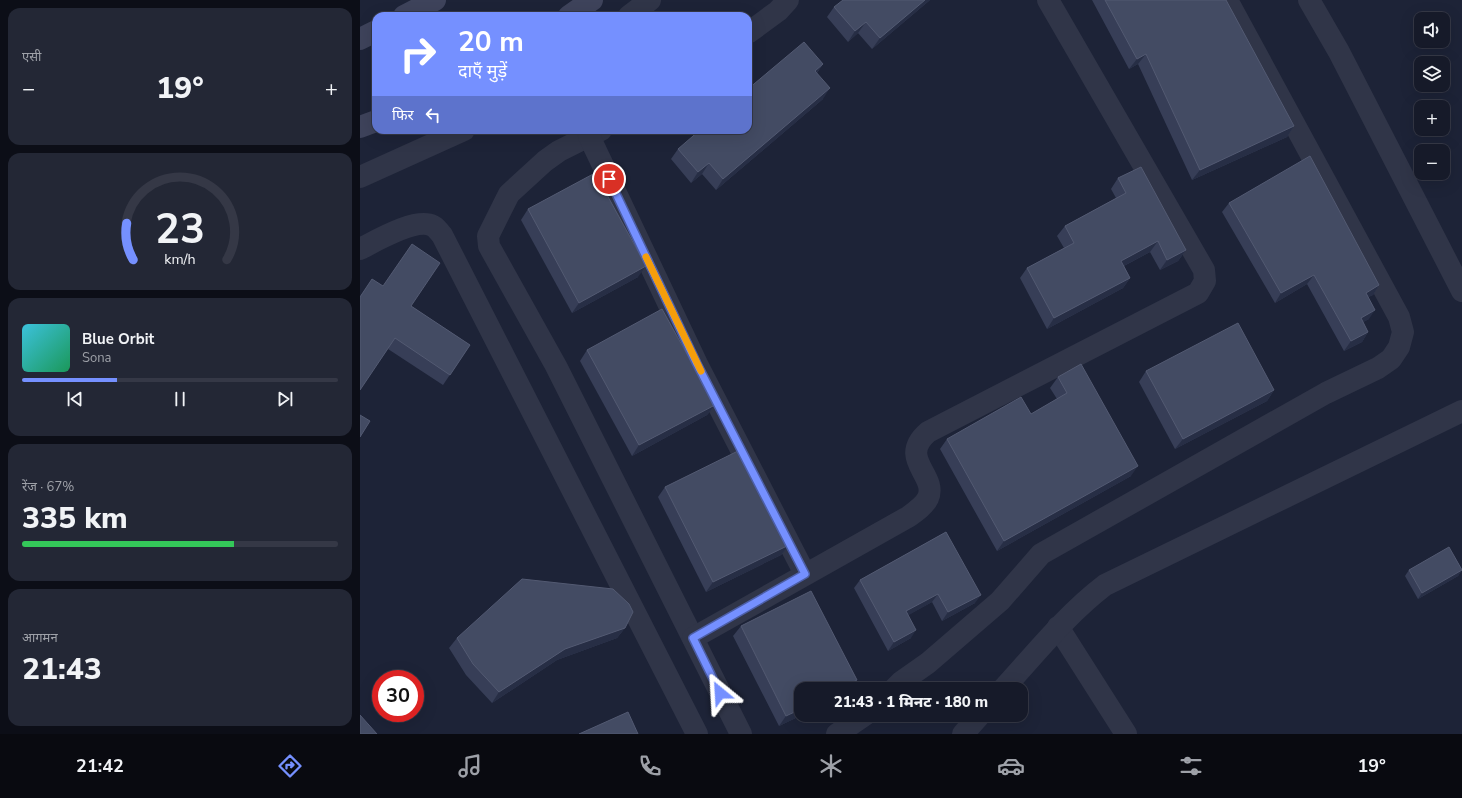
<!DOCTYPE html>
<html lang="hi">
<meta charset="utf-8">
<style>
body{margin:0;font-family:"Nunito Sans","Noto Sans Devanagari",sans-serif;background:#232735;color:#f1f3f6;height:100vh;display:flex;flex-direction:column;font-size:15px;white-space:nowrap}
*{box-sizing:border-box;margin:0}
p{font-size:13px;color:#9ea1a8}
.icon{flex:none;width:22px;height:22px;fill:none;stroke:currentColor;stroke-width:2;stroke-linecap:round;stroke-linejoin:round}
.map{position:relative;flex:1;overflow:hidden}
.side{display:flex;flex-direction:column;gap:8px;padding:8px;background:#0c0e17;width:360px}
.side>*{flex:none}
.banner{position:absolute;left:12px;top:12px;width:380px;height:122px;border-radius:12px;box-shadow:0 4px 16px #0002,0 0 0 1px #353846;background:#7590ff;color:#fff;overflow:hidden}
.buttons{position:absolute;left:1054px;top:12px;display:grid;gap:8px}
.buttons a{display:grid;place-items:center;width:36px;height:36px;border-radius:8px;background:#161a29;box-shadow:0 4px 16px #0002,0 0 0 1px #353846;font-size:20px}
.speed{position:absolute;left:12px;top:670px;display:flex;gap:8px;font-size:20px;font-weight:700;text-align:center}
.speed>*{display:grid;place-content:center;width:52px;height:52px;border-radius:50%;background:#161a29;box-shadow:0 4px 16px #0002,0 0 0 1px #353846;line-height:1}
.speed .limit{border:6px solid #d22;background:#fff;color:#111}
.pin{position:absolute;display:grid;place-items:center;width:34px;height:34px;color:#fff;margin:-17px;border:2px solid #fff;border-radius:50%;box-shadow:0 1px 4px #0007}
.me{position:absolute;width:44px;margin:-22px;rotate:333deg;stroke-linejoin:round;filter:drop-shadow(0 0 3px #0008)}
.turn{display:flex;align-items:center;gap:14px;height:84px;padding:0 20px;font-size:18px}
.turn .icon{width:52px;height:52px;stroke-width:2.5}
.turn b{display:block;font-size:28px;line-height:34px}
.then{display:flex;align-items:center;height:38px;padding:0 20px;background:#0003;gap:8px;font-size:15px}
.big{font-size:30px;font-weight:800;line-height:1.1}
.side .card{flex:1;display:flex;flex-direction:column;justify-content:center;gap:6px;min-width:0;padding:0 14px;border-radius:12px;background:#232735}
.side .dial{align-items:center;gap:0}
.dial svg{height:104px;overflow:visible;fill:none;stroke:#353846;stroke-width:7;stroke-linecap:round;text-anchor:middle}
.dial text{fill:#f1f3f6;stroke:none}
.song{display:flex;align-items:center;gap:12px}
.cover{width:48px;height:48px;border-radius:6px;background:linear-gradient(135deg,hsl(190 70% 55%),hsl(150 70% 35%))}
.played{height:4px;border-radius:2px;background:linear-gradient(90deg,#7590ff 30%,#353846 30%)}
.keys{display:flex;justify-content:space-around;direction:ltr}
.heat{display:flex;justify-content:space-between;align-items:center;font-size:22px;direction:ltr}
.charge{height:6px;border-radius:3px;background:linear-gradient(90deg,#34c759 67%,#353846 0)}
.trip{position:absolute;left:434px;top:682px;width:234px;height:40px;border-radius:12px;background:#161a29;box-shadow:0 4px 16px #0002,0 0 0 1px #353846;font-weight:800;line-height:40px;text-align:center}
.dock{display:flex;height:64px;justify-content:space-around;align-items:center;background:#090a10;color:#9ea1a8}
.dock .icon{width:28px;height:28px}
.dock .current{color:#7590ff}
.dock b{font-size:18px;color:#f1f3f6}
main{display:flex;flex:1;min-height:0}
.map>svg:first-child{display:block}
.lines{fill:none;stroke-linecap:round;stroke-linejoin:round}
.street{stroke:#303548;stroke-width:22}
.secondary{stroke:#3e435b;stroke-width:22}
.wall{fill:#373e57}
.shaded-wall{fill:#272e45}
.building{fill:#434b63;stroke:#535a72}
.route-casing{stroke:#4c5ea6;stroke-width:10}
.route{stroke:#7590ff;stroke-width:7}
.slow{stroke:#f59e0b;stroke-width:7}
</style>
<main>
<section class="side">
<div class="card"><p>एसी</p>
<div class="heat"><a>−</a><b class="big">19°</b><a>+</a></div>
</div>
<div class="card dial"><svg viewBox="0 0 100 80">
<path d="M14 69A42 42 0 1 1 86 69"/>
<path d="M14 69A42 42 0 0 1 9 41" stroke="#7590ff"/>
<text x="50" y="56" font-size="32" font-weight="700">23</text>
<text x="50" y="72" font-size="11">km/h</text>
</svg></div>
<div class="card">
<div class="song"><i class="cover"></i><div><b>Blue Orbit</b><p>Sona</p></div></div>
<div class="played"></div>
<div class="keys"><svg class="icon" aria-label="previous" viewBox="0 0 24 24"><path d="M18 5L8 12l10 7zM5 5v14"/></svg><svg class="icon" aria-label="pause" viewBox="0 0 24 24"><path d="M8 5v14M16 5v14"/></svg><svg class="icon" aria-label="next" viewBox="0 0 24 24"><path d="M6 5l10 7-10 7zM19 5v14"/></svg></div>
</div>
<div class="card"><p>रेंज · 67%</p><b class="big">335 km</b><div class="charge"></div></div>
<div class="card"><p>आगमन</p><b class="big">21:43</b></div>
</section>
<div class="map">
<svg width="1102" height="734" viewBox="0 0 1102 734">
<rect width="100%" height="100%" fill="#1d2337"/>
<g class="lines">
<g class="street">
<path d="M 949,0 L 979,52 L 1102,291"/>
<path d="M 269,16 L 290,0"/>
<path d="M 388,33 L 418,11 L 428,0"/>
<path d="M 241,130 L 199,151 L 185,161 L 149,194 L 128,236 L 129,246 L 196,366 L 381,734"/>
<path d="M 229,136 L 337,364 L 445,574"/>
<path d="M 0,177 L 104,130"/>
<path d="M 0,249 C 16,241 56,217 73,226 C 76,227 79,232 82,235 L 337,734"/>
<path d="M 698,627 L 766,734"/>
<path d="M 333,638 L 548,517 C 555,512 564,506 568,498 C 578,475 537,459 568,432 L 838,293 L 845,281 L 844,270 L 688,0"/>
<path d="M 534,689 L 541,682 L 568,663 L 640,601 L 681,554 L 966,393 L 1018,368 L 1031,359 L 1039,347 L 1043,332 L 1039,317 L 867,0"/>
<path d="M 643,689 C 676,653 706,615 745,585 L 1102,411"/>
<path d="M 477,734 L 505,715"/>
<path d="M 603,734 L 620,715"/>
</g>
<g class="secondary">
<path d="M 44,16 L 75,0"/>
<path d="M 209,16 L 232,0"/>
<path d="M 0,39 L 16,31"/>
<path d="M 0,127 L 16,121"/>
</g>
</g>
<g class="wall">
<path d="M 570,0 L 512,49 L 498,33 L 488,42 L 467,17 L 474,7 Z"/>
<path d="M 732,0 L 866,0 L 934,126 L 927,137 L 832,180 L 778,64 L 769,69 Z"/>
<path d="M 463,64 L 457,73 L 463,99 L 356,190 L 342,174 L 331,183 L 311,159 L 318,149 Z"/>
<path d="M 758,178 L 826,250 L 818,261 L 800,270 L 790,252 L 764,266 L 770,278 L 763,288 L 687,329 L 660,278 L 667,268 L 704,248 L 697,236 L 705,226 L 756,198 L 751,189 Z"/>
<path d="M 869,203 L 1019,285 L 1013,295 L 1008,297 L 1009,319 L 1003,322 L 1008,332 L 1002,342 L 984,351 L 947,284 L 915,303 L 862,212 Z"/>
<path d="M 168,209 L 278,277 L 212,313 L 161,220 Z"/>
<path d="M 51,306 L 110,345 L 83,385 L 28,349 Z"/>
<path d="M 227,350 L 355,405 L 347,415 L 272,456 L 220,361 Z"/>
<path d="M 786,371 L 914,390 L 907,401 L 815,449 L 779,382 Z"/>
<path d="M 698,377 L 771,476 L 637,551 L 580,449 L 587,439 L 671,414 L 697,399 L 690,388 Z"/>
<path d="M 305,487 L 429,545 L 421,555 L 346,592 L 298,497 Z"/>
<path d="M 586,532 L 615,603 L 582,621 L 572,602 L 548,615 L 551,638 L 528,651 L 494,588 L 500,580 Z"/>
<path d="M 1049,570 L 1102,570 L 1098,576 L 1058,599 L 1045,576 Z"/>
<path d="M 381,626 L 497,680 L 491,689 L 441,689 L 441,715 L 442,715 L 419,726 L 373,636 Z"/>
<path d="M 265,628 L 257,638 L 197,660 L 132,703 L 106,675 L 89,648 L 97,638 Z"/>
</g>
<g class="shaded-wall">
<path d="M 565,0 L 570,0 L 512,49 L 520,38 Z"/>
<path d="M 506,22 L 498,33 L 488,42 L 495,31 Z"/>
<path d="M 786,54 L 778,64 L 769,69 L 777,59 Z"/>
<path d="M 463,64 L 455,75 L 455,71 Z"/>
<path d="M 470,88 L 463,99 L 356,190 L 363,179 Z"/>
<path d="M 934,126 L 927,137 L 832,180 L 840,170 Z"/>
<path d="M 349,163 L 342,174 L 331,183 L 338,172 Z"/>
<path d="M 798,241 L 790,252 L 754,271 L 761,261 Z"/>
<path d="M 826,250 L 818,261 L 800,270 L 807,260 Z"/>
<path d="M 286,266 L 278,277 L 212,313 L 219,303 Z"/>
<path d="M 954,275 L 947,284 L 915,303 L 921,293 Z"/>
<path d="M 770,278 L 763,288 L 687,329 L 694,318 Z"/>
<path d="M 1019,285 L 1013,295 L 999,302 L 1006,293 Z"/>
<path d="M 1015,310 L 1009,319 L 994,327 L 1001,318 Z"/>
<path d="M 1008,332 L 1002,342 L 984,351 L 991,341 Z"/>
<path d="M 914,390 L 907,401 L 815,449 L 823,439 Z"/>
<path d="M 355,405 L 347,415 L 272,456 L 279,445 Z"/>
<path d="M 778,466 L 771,476 L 637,551 L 644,541 Z"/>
<path d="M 429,545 L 421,555 L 346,592 L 353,582 Z"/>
<path d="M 1102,570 L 1098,576 L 1058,599 L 1062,593 Z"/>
<path d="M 578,594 L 572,602 L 540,620 L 546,611 Z"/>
<path d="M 621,595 L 615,603 L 582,621 L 588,612 Z"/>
<path d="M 265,628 L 257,638 L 197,660 L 132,703 L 139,692 L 205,649 Z"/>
<path d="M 556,630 L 551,638 L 528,651 L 534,642 Z"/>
<path d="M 497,680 L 491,689 L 480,689 Z"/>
<path d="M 441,709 L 441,715 L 442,715 L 419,726 L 426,716 Z"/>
</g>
<g class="building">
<path d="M 483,0 L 565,0 L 520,38 L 506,22 L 495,31 L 474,7 Z"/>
<path d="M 745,0 L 866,0 L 934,126 L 840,170 L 786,54 L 777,59 Z"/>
<path d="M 444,42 L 463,64 L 455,71 L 470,88 L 363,179 L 349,163 L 338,172 L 318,149 L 340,130 L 388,130 L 388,89 Z"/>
<path d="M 950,156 L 1019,285 L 1006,293 L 1015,310 L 1001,318 L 1008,332 L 991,341 L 954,275 L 921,293 L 869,203 Z"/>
<path d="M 781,167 L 826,250 L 807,260 L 798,241 L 761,261 L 770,278 L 694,318 L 667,268 L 714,243 L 705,226 L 766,193 L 758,178 Z"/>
<path d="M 235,173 L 286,266 L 219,303 L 168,209 Z"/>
<path d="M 52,244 L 80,263 L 51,306 L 110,345 L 90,375 L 35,338 L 0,390 L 0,297 L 12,279 L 23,286 Z"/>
<path d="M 302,309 L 355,405 L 279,445 L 227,350 Z"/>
<path d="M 878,323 L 914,390 L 823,439 L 786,371 Z"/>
<path d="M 721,364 L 778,466 L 644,541 L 587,439 L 661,397 L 671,414 L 707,393 L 698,377 Z"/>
<path d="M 0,415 L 10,421 L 0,437 Z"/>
<path d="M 380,450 L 429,545 L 353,582 L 305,487 Z"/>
<path d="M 586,532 L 621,595 L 588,612 L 578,594 L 546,611 L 556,630 L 534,642 L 500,580 Z"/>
<path d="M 1089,547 L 1102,570 L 1062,593 L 1049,570 Z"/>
<path d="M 162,579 L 253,589 L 269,604 L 273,612 L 265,628 L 205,649 L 139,692 L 113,664 L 97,638 Z"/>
<path d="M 451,591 L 497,680 L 480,689 L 441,689 L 441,709 L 426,716 L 381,626 Z"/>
<path d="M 268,712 L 278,734 L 219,734 Z"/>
<path d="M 0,715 L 17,734 L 0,734 Z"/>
</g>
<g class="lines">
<defs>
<path id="route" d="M 249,179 L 337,364 L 445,574 L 333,638 L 360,693"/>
</defs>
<use href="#route" class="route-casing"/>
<use href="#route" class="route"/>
<path class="slow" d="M 286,257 L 341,371"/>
</g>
</svg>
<div class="buttons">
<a><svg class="icon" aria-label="sound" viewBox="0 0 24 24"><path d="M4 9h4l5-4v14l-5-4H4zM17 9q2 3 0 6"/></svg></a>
<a><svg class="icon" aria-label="layers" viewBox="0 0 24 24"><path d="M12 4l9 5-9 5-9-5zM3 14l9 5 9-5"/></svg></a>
<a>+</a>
<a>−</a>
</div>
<div class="speed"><div class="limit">30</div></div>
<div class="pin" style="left:249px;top:179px;background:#d93025"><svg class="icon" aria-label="arrive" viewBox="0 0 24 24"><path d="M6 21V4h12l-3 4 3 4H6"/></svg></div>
<svg class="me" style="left:360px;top:693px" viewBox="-20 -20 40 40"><path d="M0-17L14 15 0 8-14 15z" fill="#7590ff" stroke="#fff" stroke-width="4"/></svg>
<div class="trip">21:43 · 1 मिनट · 180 m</div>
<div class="banner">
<div class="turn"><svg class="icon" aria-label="right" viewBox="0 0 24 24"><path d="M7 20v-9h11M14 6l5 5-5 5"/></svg><div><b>20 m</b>दाएँ मुड़ें</div></div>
<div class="then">फिर<svg class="icon" aria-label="left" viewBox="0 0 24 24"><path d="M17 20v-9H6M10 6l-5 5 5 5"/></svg></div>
</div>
</div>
</main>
<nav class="dock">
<b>21:42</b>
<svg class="icon current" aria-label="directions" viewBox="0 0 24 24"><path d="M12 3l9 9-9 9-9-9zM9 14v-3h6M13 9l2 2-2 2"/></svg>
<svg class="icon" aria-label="music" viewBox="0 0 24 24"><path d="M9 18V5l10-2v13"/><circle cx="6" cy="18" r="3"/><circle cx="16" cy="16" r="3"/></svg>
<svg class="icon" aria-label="phone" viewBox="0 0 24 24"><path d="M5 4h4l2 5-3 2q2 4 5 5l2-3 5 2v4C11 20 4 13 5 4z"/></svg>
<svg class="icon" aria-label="climate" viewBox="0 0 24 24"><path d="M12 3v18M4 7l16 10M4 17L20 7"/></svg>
<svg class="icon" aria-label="car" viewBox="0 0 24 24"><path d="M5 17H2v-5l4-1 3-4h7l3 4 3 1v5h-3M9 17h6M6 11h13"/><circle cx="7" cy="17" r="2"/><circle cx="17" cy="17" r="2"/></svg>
<svg class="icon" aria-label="filters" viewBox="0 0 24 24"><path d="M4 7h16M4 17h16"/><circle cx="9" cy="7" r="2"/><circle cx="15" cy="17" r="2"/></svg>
<b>19°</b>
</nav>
